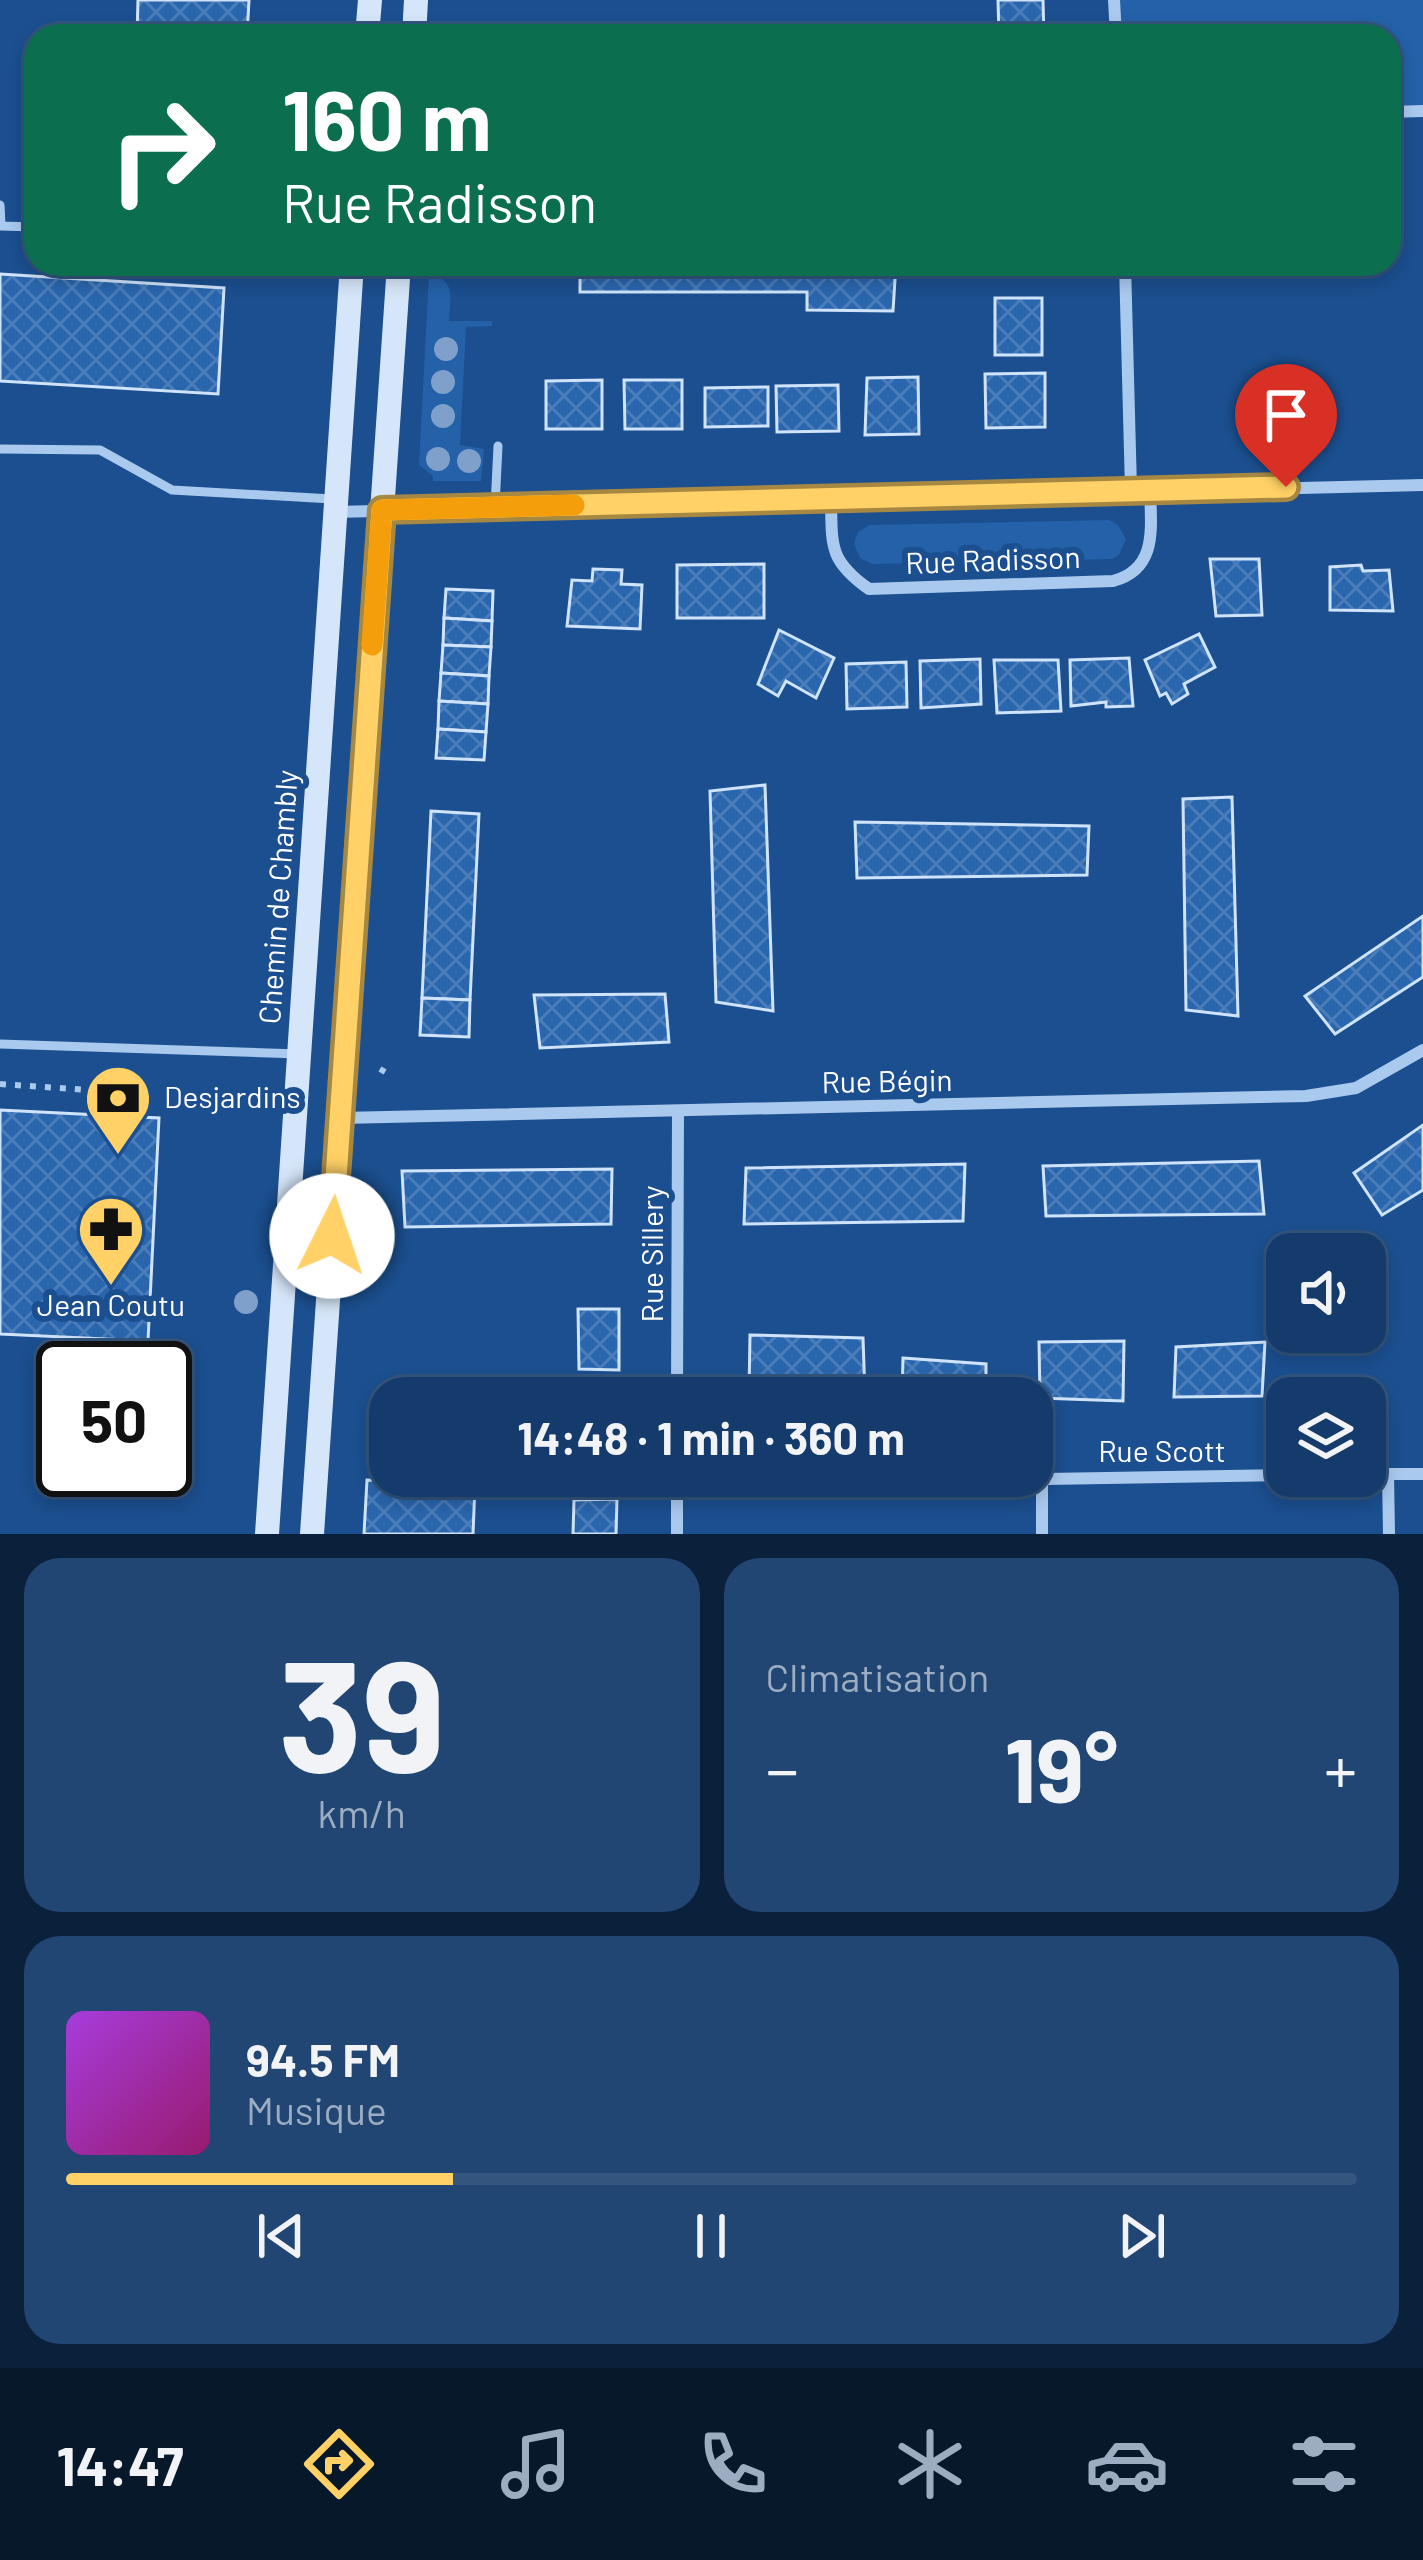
<!DOCTYPE html>
<html lang="fr">
<meta charset="utf-8">
<style>
body{margin:0;font-family:Barlow,sans-serif;background:#214673;color:#f1f3f6;height:100vh;display:flex;flex-direction:column;font-size:45px;white-space:nowrap}
*{box-sizing:border-box;margin:0}
p{font-size:39px;color:#9dadc1}
.icon{flex:none;width:66px;height:66px;fill:none;stroke:currentColor;stroke-width:2;stroke-linecap:round;stroke-linejoin:round}
.map{position:relative;height:1534px;overflow:hidden}
.side{display:flex;flex-direction:column;gap:24px;padding:24px;background:#0b203b;flex:1}
.side>*{flex:none}
.banner{position:absolute;left:24px;top:24px;width:1377px;height:252px;border-radius:36px;box-shadow:0 6px 18px #0003,0 0 0 3px #33557e;background:#0b6e4f;color:#fff;overflow:hidden}
.buttons{position:absolute;left:1266px;top:1233px;display:grid;gap:24px}
.buttons a{display:grid;place-items:center;width:120px;height:120px;border-radius:24px;background:#143b6b;box-shadow:0 6px 18px #0003,0 0 0 3px #33557e;font-size:60px}
.speed{position:absolute;left:36px;top:1341px;display:flex;gap:24px;font-size:60px;font-weight:700;text-align:center}
.speed>*{display:grid;place-content:center;width:156px;height:156px;border-radius:50%;background:#143b6b;box-shadow:0 6px 18px #0003,0 0 0 3px #33557e;line-height:1}
.speed .limit{border:6px solid #111;border-radius:18px;background:#fff;color:#111}
.pin{position:absolute;display:grid;place-items:center;width:102px;height:102px;color:#fff;margin:-123px -51px;border-radius:50% 50% 50% 0;rotate:-45deg;box-shadow:0 0 12px #0007}
.pin .icon{rotate:45deg}
.me{position:absolute;width:132px;margin:-66px;rotate:4deg;stroke-linejoin:round;filter:drop-shadow(0 0 9px #0008)}
.turn{display:flex;align-items:center;gap:42px;height:252px;padding:0 60px;font-size:54px}
.turn .icon{width:156px;height:156px;stroke-width:2.5}
.turn b{display:block;font-size:84px;line-height:102px}
.big{font-size:90px;font-weight:700;line-height:1.1}
.side .card{flex:1;display:flex;flex-direction:column;justify-content:center;gap:18px;min-width:0;padding:0 42px;border-radius:36px;background:#214673}
.side .dial{align-items:center;gap:0}
.dial b{font-size:156px;line-height:1}
.song{display:flex;align-items:center;gap:36px}
.cover{width:144px;height:144px;border-radius:18px;background:linear-gradient(135deg,hsl(280 70% 55%),hsl(320 70% 35%))}
.played{height:12px;border-radius:6px;background:linear-gradient(90deg,#ffd166 30%,#33557e 30%)}
.keys{display:flex;justify-content:space-around;direction:ltr}
.heat{display:flex;justify-content:space-between;align-items:center;font-size:66px;direction:ltr}
.side .tiles{flex:1;display:grid;gap:24px;grid-template-columns:1fr 1fr}
.card:last-child{grid-column:span 2}
.trip{position:absolute;left:369px;top:1377px;width:684px;height:120px;border-radius:36px;background:#143b6b;box-shadow:0 6px 18px #0003,0 0 0 3px #33557e;font-weight:700;line-height:120px;text-align:center}
.dock{display:flex;height:192px;justify-content:space-around;align-items:center;background:#08182b;color:#9dadc1}
.dock .icon{width:84px;height:84px}
.dock .selected{color:#ffd166}
.dock b{font-size:54px;color:#f1f3f6}
.map>svg:first-child{display:block}
.green{fill:#2461a8}
.building{fill:url(#building-cross-hatch);stroke:#cfe3fa;stroke-width:3}
.lines{fill:none;stroke-linecap:round;stroke-linejoin:round}
.path{stroke:#a9c9ee;stroke-width:6;stroke-dasharray:6 9;stroke-linecap:butt}
.lane{stroke:#a9c9ee;stroke-width:9}
.street{stroke:#a9c9ee;stroke-width:12}
.secondary{stroke:#d6e6fa;stroke-width:24}
.tree{fill:#7ea0ca}
.route-casing{stroke:#a68842;stroke-width:30}
.route{stroke:#ffd166;stroke-width:21}
.slow{stroke:#f59e0b;stroke-width:21}
.labels{text-anchor:middle;stroke-width:12;stroke-linejoin:round;paint-order:stroke}
.street-label{font-size:30px;fill:#fff;stroke:#1b4f8f}
.poi-label{font-size:30px;fill:#fff;stroke:#1b4f8f;text-anchor:start}
</style>
<div class="map">
<svg width="1423" height="1534" viewBox="0 0 1423 1534">
<defs>
<pattern id="building-cross-hatch" width="8" height="8" patternUnits="userSpaceOnUse" patternTransform="scale(3)"><rect width="8" height="8" fill="#2a66ad"/><path d="M0 0l8 8M0 8l8-8" fill="none" stroke="#4a7db9"/></pattern>
</defs>
<rect width="100%" height="100%" fill="#1b4f8f"/>
<g class="green">
<path d="M 1114,0 L 1423,0 L 1423,111 L 1389,112 L 1389,36 L 1116,36 Z"/>
<path d="M 429,274 C 457,280 450,298 449,321 L 492,321 L 492,326 L 466,327 L 460,445 L 484,449 L 481,481 L 433,481 L 433,476 L 419,465 Z"/>
<path d="M 1109,520 L 1118,525 L 1126,539 L 1119,555 L 1112,559 L 872,564 L 860,558 L 854,544 L 858,532 L 869,525 Z"/>
</g>
<g class="building">
<path d="M 138,0 L 249,0 L 247,36 L 137,36 Z"/>
<path d="M 998,0 L 1043,0 L 1044,36 L 999,36 Z"/>
<path d="M 580,264 L 896,264 L 893,311 L 807,310 L 807,292 L 580,292 Z"/>
<path d="M 1005,264 L 1047,264 L 1047,274 L 1006,274 Z"/>
<path d="M 0,274 L 224,288 L 218,394 L 0,381 Z"/>
<rect x="995" y="298" width="47" height="57"/>
<path d="M 1045,373 L 1045,427 L 986,428 L 985,374 Z"/>
<path d="M 918,377 L 919,434 L 865,435 L 867,378 Z"/>
<path d="M 602,380 L 602,429 L 546,429 L 546,381 Z"/>
<path d="M 624,380 L 682,380 L 682,429 L 625,429 Z"/>
<path d="M 838,385 L 839,431 L 777,432 L 776,386 Z"/>
<path d="M 768,387 L 768,426 L 705,427 L 705,388 Z"/>
<path d="M 1210,559 L 1259,559 L 1262,615 L 1216,616 Z"/>
<path d="M 764,564 L 764,618 L 677,618 L 677,565 Z"/>
<path d="M 1361,565 L 1363,571 L 1389,570 L 1393,611 L 1330,610 L 1330,567 Z"/>
<path d="M 593,569 L 622,570 L 621,584 L 642,585 L 640,629 L 567,626 L 572,580 L 592,581 Z"/>
<path d="M 446,589 L 493,591 L 492,621 L 444,618 Z"/>
<path d="M 444,618 L 492,621 L 491,647 L 443,645 Z"/>
<path d="M 779,630 L 834,658 L 816,698 L 786,681 L 778,696 L 758,684 Z"/>
<path d="M 1199,634 L 1215,667 L 1184,684 L 1188,694 L 1172,704 L 1166,693 L 1160,696 L 1145,660 Z"/>
<path d="M 443,645 L 491,647 L 489,676 L 441,673 Z"/>
<path d="M 1129,658 L 1133,706 L 1106,707 L 1106,702 L 1071,706 L 1070,660 Z"/>
<path d="M 980,659 L 981,704 L 921,708 L 920,661 Z"/>
<path d="M 994,660 L 1058,660 L 1061,711 L 997,713 Z"/>
<path d="M 906,662 L 907,707 L 847,709 L 846,664 Z"/>
<path d="M 441,673 L 489,676 L 488,704 L 439,701 Z"/>
<path d="M 439,701 L 488,704 L 486,732 L 438,729 Z"/>
<path d="M 438,729 L 486,732 L 484,760 L 436,758 Z"/>
<path d="M 765,785 L 773,1011 L 716,1002 L 710,791 Z"/>
<path d="M 1232,797 L 1238,1016 L 1186,1010 L 1183,799 Z"/>
<path d="M 431,811 L 479,814 L 470,1000 L 422,998 Z"/>
<path d="M 855,822 L 1089,826 L 1087,875 L 857,878 Z"/>
<path d="M 1423,916 L 1423,977 L 1335,1034 L 1305,996 Z"/>
<path d="M 665,994 L 669,1042 L 540,1048 L 534,995 Z"/>
<path d="M 422,998 L 470,1000 L 469,1037 L 420,1035 Z"/>
<path d="M 0,1110 L 159,1118 L 148,1341 L 0,1334 Z"/>
<path d="M 1423,1125 L 1423,1190 L 1382,1215 L 1354,1173 Z"/>
<path d="M 1259,1161 L 1264,1214 L 1046,1216 L 1043,1166 Z"/>
<path d="M 965,1164 L 963,1221 L 744,1224 L 746,1168 Z"/>
<path d="M 612,1169 L 611,1224 L 405,1227 L 402,1171 Z"/>
<path d="M 578,1309 L 619,1309 L 619,1370 L 579,1369 Z"/>
<path d="M 750,1335 L 863,1338 L 865,1395 L 749,1392 Z"/>
<path d="M 1124,1341 L 1123,1401 L 1040,1398 L 1039,1342 Z"/>
<path d="M 1265,1342 L 1262,1396 L 1174,1397 L 1176,1347 Z"/>
<path d="M 903,1358 L 986,1364 L 986,1398 L 902,1398 Z"/>
<path d="M 367,1480 L 475,1486 L 473,1534 L 364,1534 Z"/>
<path d="M 617,1499 L 616,1534 L 573,1534 L 574,1500 Z"/>
</g>
<g class="lines">
<g class="path">
<path d="M 381,1073 L 384,1068"/>
<path d="M 0,1084 L 135,1093 L 138,1064"/>
<path d="M 133,1117 L 135,1093"/>
</g>
<g class="lane">
<path d="M 0,205 L 1,225"/>
<path d="M 0,226 L 36,227"/>
<path d="M 0,449 L 100,450 L 172,490 L 332,499"/>
<path d="M 495,507 L 498,446"/>
<path d="M 0,1044 L 299,1054"/>
</g>
<g class="street">
<path d="M 1114,0 L 1116,36"/>
<path d="M 1389,112 L 1423,111"/>
<path d="M 1125,264 L 1131,489"/>
<path d="M 831,498 C 832,545 828,560 869,589 L 1113,581 C 1158,569 1151,528 1150,489"/>
<path d="M 335,512 L 1423,485"/>
<path d="M 341,1118 L 1306,1096 L 1356,1088 L 1423,1050"/>
<path d="M 677,1398 L 678,1111"/>
<path d="M 1365,1474 L 1423,1474"/>
<path d="M 1388,1474 L 1389,1534"/>
<path d="M 677,1476 L 677,1534"/>
<path d="M 1042,1477 L 1042,1534"/>
<path d="M 677,1485 L 1287,1475"/>
</g>
<g class="secondary">
<path d="M 367,36 L 370,0"/>
<path d="M 414,36 L 416,0"/>
<path d="M 267,1534 L 352,264"/>
<path d="M 312,1534 L 399,264"/>
</g>
</g>
<g class="tree">
<circle cx="446" cy="349" r="12"/>
<circle cx="443" cy="382" r="12"/>
<circle cx="443" cy="416" r="12"/>
<circle cx="438" cy="459" r="12"/>
<circle cx="469" cy="461" r="12"/>
<circle cx="246" cy="1302" r="12"/>
</g>
<g class="lines">
<defs>
<path id="route" d="M 332,1236 L 382,510 L 1286,487"/>
</defs>
<use href="#route" class="route-casing"/>
<use href="#route" class="route"/>
<path class="slow" d="M 372,645 L 382,510 L 574,505"/>
</g>
<defs>
<symbol id="bank-pin" viewBox="-11 -11 22 30"><path d="M0 17L-7.5 6A9.5 9.5 0 1 1 7.5 6Z" fill="#ffd166" stroke="#1b4f8f"/><path d="M-6-4H6V4H-6ZM0-2.3a2.3 2.3 0 1 0 0 4.6a2.3 2.3 0 1 0 0-4.6Z" fill="#111"/></symbol>
<symbol id="pharmacy-pin" viewBox="-11 -11 22 30"><path d="M0 17L-7.5 6A9.5 9.5 0 1 1 7.5 6Z" fill="#ffd166" stroke="#1b4f8f"/><path d="M-2-6h4v4h4v4h-4v4h-4v-4h-4v-4h4Z" fill="#111"/></symbol>
</defs>
<g fill-rule="evenodd">
<use href="#bank-pin" x="80" y="1060" width="76" height="104"/>
<use href="#pharmacy-pin" x="73" y="1191" width="76" height="104"/>
</g>
<g class="labels">
<g class="street-label">
<text transform="translate(993 561) rotate(-2)" y="10">Rue Radisson</text>
<text transform="translate(279 897) rotate(-86)" y="10">Chemin de Chambly</text>
<text transform="translate(887 1082) rotate(-1)" y="10">Rue Bégin</text>
<text transform="translate(653 1254) rotate(-90)" y="10">Rue Sillery</text>
<text x="1162" y="1462">Rue Scott</text>
</g>
<g class="poi-label">
<text x="164" y="1108">Desjardins</text>
<text x="111" y="1316" text-anchor="middle">Jean Coutu</text>
</g>
</g>
</svg>
<div class="buttons">
<a><svg class="icon" aria-label="sound" viewBox="0 0 24 24"><path d="M4 9h4l5-4v14l-5-4H4zM17 9q2 3 0 6"/></svg></a>
<a><svg class="icon" aria-label="layers" viewBox="0 0 24 24"><path d="M12 4l9 5-9 5-9-5zM3 14l9 5 9-5"/></svg></a>
</div>
<div class="speed"><div class="limit">50</div></div>
<div class="pin" style="left:1286px;top:487px;background:#d93025"><svg class="icon" aria-label="arrive" viewBox="0 0 24 24"><path d="M6 21V4h12l-3 4 3 4H6"/></svg></div>
<svg class="me" style="left:332px;top:1236px" viewBox="-20 -20 40 40"><circle r="19" fill="#fff"/><path d="M0-13L10 11 0 6-10 11z" fill="#ffd166"/></svg>
<div class="trip">14:48 · 1 min · 360 m</div>
<div class="banner">
<div class="turn"><svg class="icon" aria-label="right" viewBox="0 0 24 24"><path d="M7 20v-9h11M14 6l5 5-5 5"/></svg><div><b>160 m</b>Rue Radisson</div></div>
</div>
</div>
<section class="side">
<div class="tiles">
<div class="card dial"><b>39</b><p>km/h</p></div>
<div class="card"><p>Climatisation</p>
<div class="heat"><a>−</a><b class="big">19°</b><a>+</a></div>
</div>
<div class="card">
<div class="song"><i class="cover"></i><div><b>94.5 FM</b><p>Musique</p></div></div>
<div class="played"></div>
<div class="keys"><svg class="icon" aria-label="previous" viewBox="0 0 24 24"><path d="M18 5L8 12l10 7zM5 5v14"/></svg><svg class="icon" aria-label="pause" viewBox="0 0 24 24"><path d="M8 5v14M16 5v14"/></svg><svg class="icon" aria-label="next" viewBox="0 0 24 24"><path d="M6 5l10 7-10 7zM19 5v14"/></svg></div>
</div>
</div>
</section>
<nav class="dock">
<b>14:47</b>
<svg class="icon selected" aria-label="directions" viewBox="0 0 24 24"><path d="M12 3l9 9-9 9-9-9zM9 14v-3h6M13 9l2 2-2 2"/></svg>
<svg class="icon" aria-label="music" viewBox="0 0 24 24"><path d="M9 18V5l10-2v13"/><circle cx="6" cy="18" r="3"/><circle cx="16" cy="16" r="3"/></svg>
<svg class="icon" aria-label="phone" viewBox="0 0 24 24"><path d="M5 4h4l2 5-3 2q2 4 5 5l2-3 5 2v4C11 20 4 13 5 4z"/></svg>
<svg class="icon" aria-label="climate" viewBox="0 0 24 24"><path d="M12 3v18M4 7l16 10M4 17L20 7"/></svg>
<svg class="icon" aria-label="car" viewBox="0 0 24 24"><path d="M5 17H2v-5l4-1 3-4h7l3 4 3 1v5h-3M9 17h6M6 11h13"/><circle cx="7" cy="17" r="2"/><circle cx="17" cy="17" r="2"/></svg>
<svg class="icon" aria-label="filters" viewBox="0 0 24 24"><path d="M4 7h16M4 17h16"/><circle cx="9" cy="7" r="2"/><circle cx="15" cy="17" r="2"/></svg>
</nav>
